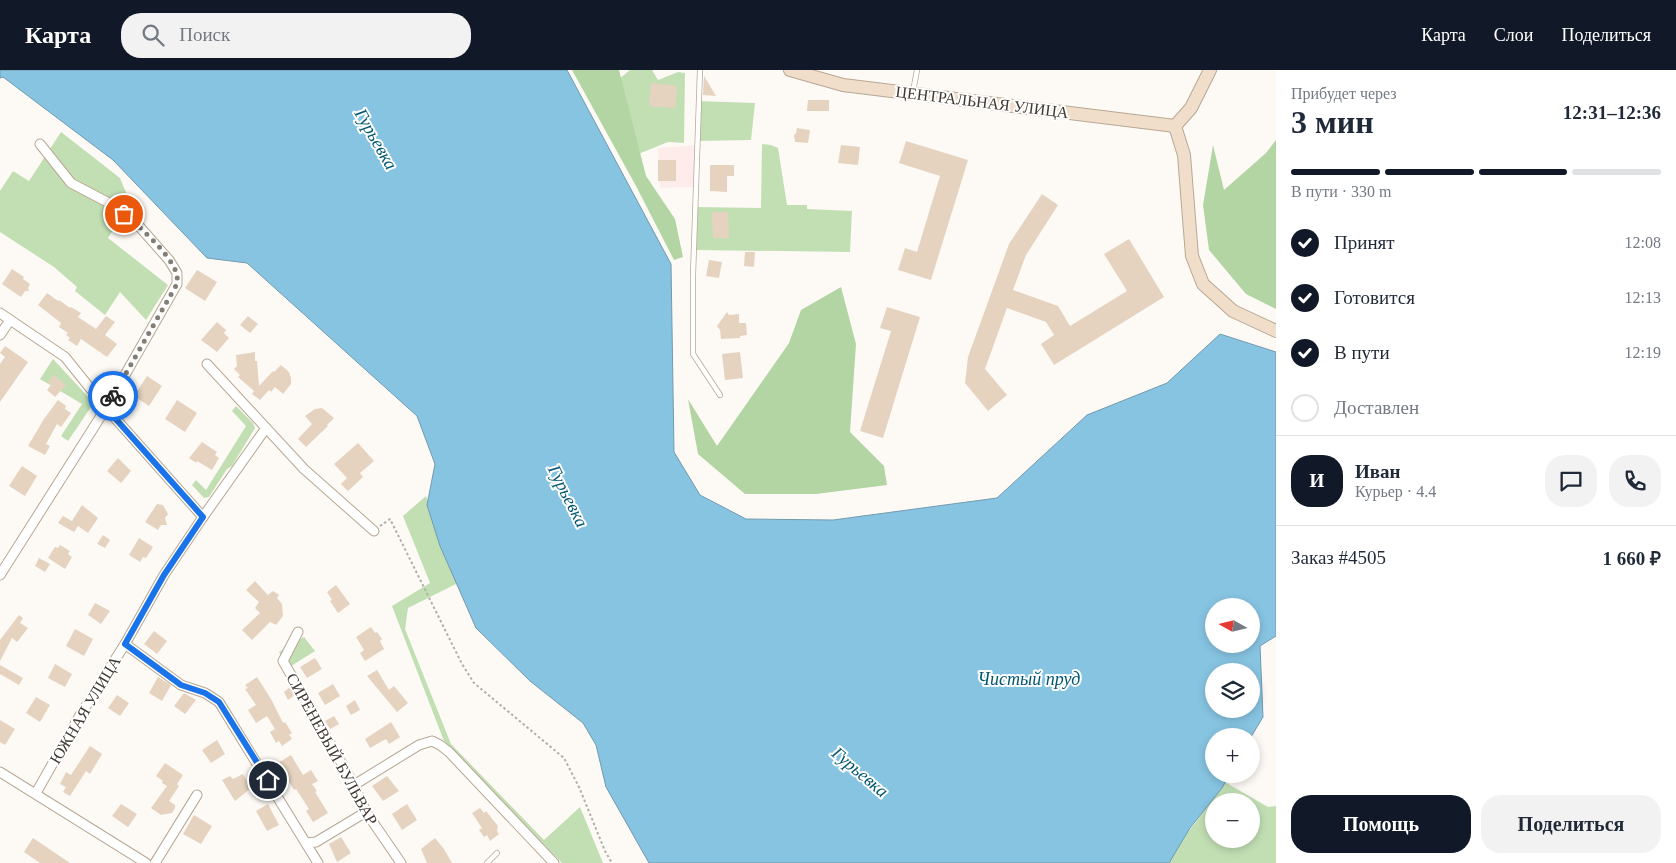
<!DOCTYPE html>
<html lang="ru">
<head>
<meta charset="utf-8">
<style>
  :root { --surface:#fff; --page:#f2f2f3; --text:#1f2937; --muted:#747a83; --line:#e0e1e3; --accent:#111827 }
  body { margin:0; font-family:Georgia,serif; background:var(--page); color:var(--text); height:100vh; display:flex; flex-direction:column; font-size:19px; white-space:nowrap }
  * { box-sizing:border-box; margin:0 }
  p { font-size:16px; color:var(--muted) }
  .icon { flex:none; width:28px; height:28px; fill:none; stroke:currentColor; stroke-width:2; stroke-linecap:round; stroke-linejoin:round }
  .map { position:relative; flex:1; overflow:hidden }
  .sheet { display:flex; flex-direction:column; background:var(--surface); width:400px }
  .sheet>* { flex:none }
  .needle { width:32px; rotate:278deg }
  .buttons { position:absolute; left:1205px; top:528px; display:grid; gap:10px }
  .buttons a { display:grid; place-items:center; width:55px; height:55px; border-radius:50%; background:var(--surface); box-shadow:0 2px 8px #0003; font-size:25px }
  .pin { position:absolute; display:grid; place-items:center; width:42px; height:42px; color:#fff; margin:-21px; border:2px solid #fff; border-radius:50%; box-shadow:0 1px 5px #0007 }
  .courier { position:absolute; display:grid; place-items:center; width:50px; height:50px; margin:-25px; border:4px solid #1a73e8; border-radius:50%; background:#fff; color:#222; box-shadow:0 1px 6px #0007 }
  .overview em { font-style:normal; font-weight:700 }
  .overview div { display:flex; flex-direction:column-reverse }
  .overview { display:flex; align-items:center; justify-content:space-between; height:85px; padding:0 15px }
  h1 { font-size:32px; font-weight:700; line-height:38px }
  .bar { display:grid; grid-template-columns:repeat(4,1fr); gap:8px 5px; align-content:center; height:60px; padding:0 15px }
  .bar i { height:6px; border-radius:4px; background:var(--line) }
  .bar .selected { background:var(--accent) }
  .bar p { grid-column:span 4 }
  .line { display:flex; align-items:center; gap:12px; padding:0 15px; border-top:1px solid var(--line) }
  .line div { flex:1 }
  .round { display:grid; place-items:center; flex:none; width:52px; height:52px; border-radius:20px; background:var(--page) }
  ol { padding:0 15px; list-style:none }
  li { display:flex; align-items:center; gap:15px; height:55px }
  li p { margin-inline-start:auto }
  li .icon { padding:5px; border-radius:50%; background:var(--accent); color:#fff; stroke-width:4 }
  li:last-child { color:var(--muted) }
  li i { width:28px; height:28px; border:2px solid var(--line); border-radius:50% }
  .primary-button { display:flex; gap:10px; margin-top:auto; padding:10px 15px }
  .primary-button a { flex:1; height:58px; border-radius:20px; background:var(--accent); color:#fff; font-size:20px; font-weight:700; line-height:58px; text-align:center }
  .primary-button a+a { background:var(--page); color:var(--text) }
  header { display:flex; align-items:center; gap:30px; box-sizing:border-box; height:70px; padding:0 25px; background:var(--accent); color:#fff }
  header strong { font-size:24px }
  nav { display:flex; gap:28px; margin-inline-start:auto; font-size:18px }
  .search { width:350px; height:45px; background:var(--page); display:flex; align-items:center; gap:12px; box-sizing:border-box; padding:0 18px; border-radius:20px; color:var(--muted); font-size:19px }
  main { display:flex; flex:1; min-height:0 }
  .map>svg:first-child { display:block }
  .industrial { fill:#fdecea }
  .green { fill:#c2dfb4; fill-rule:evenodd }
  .forest { fill:#b3d4a3 }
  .water { fill:#87c4e2; stroke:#729aad; fill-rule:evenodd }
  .building { fill:#e5d3bf }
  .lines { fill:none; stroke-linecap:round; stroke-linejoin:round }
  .service-casing { stroke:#b8a793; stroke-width:6 }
  .minor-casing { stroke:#b8a793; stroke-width:11 }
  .secondary-casing { stroke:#b8a793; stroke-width:14 }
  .path { stroke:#b2ada7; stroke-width:2; stroke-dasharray:2.5 2.5; stroke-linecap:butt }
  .service { stroke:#fff; stroke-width:4.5 }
  .minor { stroke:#fff; stroke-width:9 }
  .secondary { stroke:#f0decb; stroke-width:12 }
  .done { stroke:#827d76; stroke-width:5; stroke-dasharray:0 9 }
  .route { stroke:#1a73e8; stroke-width:6 }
  .labels { text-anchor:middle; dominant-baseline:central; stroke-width:4; stroke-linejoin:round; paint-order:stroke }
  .street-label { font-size:16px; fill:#403931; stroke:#fff }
  .water-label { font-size:18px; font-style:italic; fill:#015673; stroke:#fff }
</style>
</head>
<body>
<header>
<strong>Карта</strong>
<div class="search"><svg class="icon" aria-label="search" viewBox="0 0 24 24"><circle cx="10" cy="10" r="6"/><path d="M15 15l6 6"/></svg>Поиск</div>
<nav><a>Карта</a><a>Слои</a><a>Поделиться</a></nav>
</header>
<main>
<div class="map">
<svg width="1276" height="793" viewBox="0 0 1276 793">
  <rect width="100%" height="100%" fill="#fdfaf6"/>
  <path class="industrial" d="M695,75L696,117L660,118L658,78Z"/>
  <g class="green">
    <path d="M630,0H652L658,10L678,2L685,3L684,73L668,72L631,87L619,9Z"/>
    <path d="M698,31L755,33L751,70L698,71Z"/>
    <path d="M61,62L120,108L127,125L133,129L108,168L168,215L146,250L120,222L105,245L75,221L77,217L54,197L0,162V121L13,101L29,111Z"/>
    <path d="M762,74L771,75L778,78L787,135H807V139L852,141L850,182L695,180L697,137L761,138Z"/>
    <path d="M53,289L91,330V337L68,371L61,366L82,334L40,309Z"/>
    <path d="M236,336L253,353L255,358L232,396L227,399L209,427L204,428L192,415L196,410L206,420L246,356L232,341Z"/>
    <path d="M426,426L446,476L462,511L408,538L405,559L451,674L544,770L580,737L603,793H562L444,671L392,536L430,513L403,446Z"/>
    <path d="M304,567L315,581L288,598L279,582Z"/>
    <path d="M1223,711L1268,737L1276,736V793H1162C1184,767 1207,741 1223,711ZM1214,731H1251V769H1214Z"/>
  </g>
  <g class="forest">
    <path d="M572,0H619L646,106L675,149L683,187L674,190L636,116Z"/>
    <path d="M1276,70V239L1246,224L1209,180L1203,135L1213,75L1224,120L1266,83Z"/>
    <path d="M841,217L856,274L850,362L884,396L887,415L816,424H745L698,384L688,329L717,376L789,273L801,240Z"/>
  </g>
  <path class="water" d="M0,0H567L671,194L674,382L700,425L746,449L833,450L997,428L1087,345L1167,313L1220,264L1276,282V566L1260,576L1263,647L1251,667L1214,666V704H1230L1222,718L1190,758L1169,793H649L606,717L596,675L583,653L530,611L476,558L440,476L427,435L435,394L417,346L247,193L207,188L113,90L3,7L0,8ZM1214,536H1251V574H1214ZM1214,601H1251V639H1214Z"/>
  <g class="building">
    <path d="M704,6L716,26L703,25Z"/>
    <path d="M651,13L677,16L675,38L649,36Z"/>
    <path d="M808,30H829V41H807Z"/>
    <path d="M797,58L810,60L808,73L795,72L794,65L796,63Z"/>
    <path d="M906,71L968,90L931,210L898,200L905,178L917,182L940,106L899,93Z"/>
    <path d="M841,75L860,77L858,95L838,93Z"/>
    <rect x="658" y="90" width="18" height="21"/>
    <path d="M710,95H734V106H727V122L710,121Z"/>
    <path d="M1042,124L1058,135L1026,185L1013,220L1058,236L1070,256L1127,221L1104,184L1129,169L1164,227L1054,295L1041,274L1054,265L1046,252L1007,238L985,299L1007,325L988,341L965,313L968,287L1009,174Z"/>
    <path d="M712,142H728L729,168H713Z"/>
    <path d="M745,182H755L754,197L744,196Z"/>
    <path d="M709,190L722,192L719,208L706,206Z"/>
    <path d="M12,199L24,207L23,209L30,214L28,218L29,221H25L21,227L2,214Z"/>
    <path d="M197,200L217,212L205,231L185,218Z"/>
    <path d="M47,223L58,231L59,230L70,238L71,237L81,243L78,247L96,259L106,246L115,252L105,265L117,274L107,287L81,269L77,276L68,270L70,268L66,265L68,263L59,257L61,253L38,235Z"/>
    <path d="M887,237L920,247L883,368L860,361L891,261L880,258Z"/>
    <path d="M727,242L729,245L739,244V253H746L747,265L740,266V268L721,269L720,260L717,256Z"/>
    <path d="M248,246L258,254L250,263L240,255Z"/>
    <path d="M217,252L226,260L224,263L229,268L217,282L201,270Z"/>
    <path d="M5,276L28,292L0,332V294L5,287L0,283Z"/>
    <path d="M255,282V291H257L259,316L273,301L274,302L281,295L289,302L291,308V314L283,324L275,317L271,322L269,320L260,330L252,324L254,321L238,307L240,305L234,299L237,296L236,285Z"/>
    <path d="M740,282L743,308L725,310L722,284Z"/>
    <path d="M54,305L66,315L55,327L47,320L51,315L48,312Z"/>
    <path d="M147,306L162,316L149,336L134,326Z"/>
    <path d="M58,330L66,336L65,339L71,343L61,357L57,354L46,374L50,376L45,385L28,376L44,349Z"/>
    <path d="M177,330L197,343L185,362L165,349Z"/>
    <path d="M322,338L334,348L327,355L328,356L306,377L298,369L312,354L305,346L315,339Z"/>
    <path d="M202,372L217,382L215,385L219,388L212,400L197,391L196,393L189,388Z"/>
    <path d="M358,373L374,391L360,403L363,407L348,421L341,414L347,408L334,394Z"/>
    <path d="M118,388L131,401L121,413L107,401Z"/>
    <path d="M22,396L37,406L25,426L9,416Z"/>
    <path d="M157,434L163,435L168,444L165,448L167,455H161L158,460L145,452Z"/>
    <path d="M82,435L98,448L88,463L78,456L74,462L58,453L63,446L72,451Z"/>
    <path d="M103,465L110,470L105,478L97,474Z"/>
    <path d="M139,468L153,477L146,488L143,487L140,492L129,485Z"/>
    <path d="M60,475L70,481L68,484L72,487L65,499L48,488L55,477L58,478Z"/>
    <path d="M39,488L50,494L45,502L35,496Z"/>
    <path d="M255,511L268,525L273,521L279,525L277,528L282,534L283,546L276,555L270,552L252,570L242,560L260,543L255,538L259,532L246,520Z"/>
    <path d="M336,515L350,534L338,543L330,531L332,530L327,522Z"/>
    <path d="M95,533L110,541L101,554L88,545Z"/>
    <path d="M19,545L23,548L20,553L28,558L17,572L12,568L0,591V570Z"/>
    <path d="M371,557L375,563L377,562L382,569L380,571L384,579L365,591L360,583L364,580L356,567Z"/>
    <path d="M75,559L93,569L84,586L66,576Z"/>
    <path d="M154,561L167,571L157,584L144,574Z"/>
    <path d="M315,588L322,599L307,608L300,597Z"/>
    <path d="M55,594L72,604L65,617L48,608Z"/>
    <path d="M0,595L23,608L19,615L0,604Z"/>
    <path d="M377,600L389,620L394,616L408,633L397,642L367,606Z"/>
    <path d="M158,607L171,615L162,631L149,623Z"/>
    <path d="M257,607L271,629L283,653L285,652L292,663L289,665L292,669L282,676L279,671L276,673L270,662L275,659L267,646L256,653L248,640L256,635L245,619L248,618L245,615Z"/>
    <path d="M333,614L340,626L325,635L318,623Z"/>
    <path d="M290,617L295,625L288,630L284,622Z"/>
    <path d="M184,623L196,630L185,644L174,636Z"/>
    <path d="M117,625L129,633L120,646L108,638Z"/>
    <path d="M36,627L50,635L40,652L26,643Z"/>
    <path d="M355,630L360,640L351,645L346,636Z"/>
    <path d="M334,646L339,654L330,659L325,651Z"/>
    <path d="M0,650L15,659L5,675L0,672Z"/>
    <path d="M391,652L400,667L389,674L386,669L370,678L365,669Z"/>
    <path d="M217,670L225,684L211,693L202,680Z"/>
    <path d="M90,676L102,684L90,704L86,701L70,726L63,722L66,717L60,714L66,702L71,705Z"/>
    <path d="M291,685L303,705L311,700L318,711L312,714L317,721L315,722L328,743L313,752L306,741L309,739L296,719L294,720L278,693Z"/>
    <path d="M165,693L183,705L177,714L179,716L169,731L175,735V738L172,743L161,745L151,738L167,716L162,713L163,711L156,706Z"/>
    <path d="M243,704L251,718L235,731L222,710L230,706L233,709Z"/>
    <path d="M387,706L399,721L383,731L372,716Z"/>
    <path d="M121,734L137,744L128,757L112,746Z"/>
    <path d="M268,734L279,755L267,761L256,741Z"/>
    <path d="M407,734L417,750L402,760L392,744Z"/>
    <path d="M480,738L484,743L486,741L498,756L497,761L499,764L490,771L487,765L484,767L479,760L482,758L472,743Z"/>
    <path d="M194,745L212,756L201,774L183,764Z"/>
    <path d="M341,767L351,783L337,792L329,774Z"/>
    <path d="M33,768L70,793H40L24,782Z"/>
    <path d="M435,768L444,779L452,793H427L421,779Z"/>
  </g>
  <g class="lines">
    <defs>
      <g id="service">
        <path d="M700,0L693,205V284L720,325"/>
        <path d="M913,22L917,0"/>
        <path d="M487,793L497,783"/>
      </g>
      <g id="minor">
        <path d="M0,243L65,287L106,338L203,447L164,505L125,574L79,647L36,723"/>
        <path d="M0,265L10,250"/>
        <path d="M207,294L304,399L374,461"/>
        <path d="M203,447L266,358"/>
        <path d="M0,505L106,338L177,214V203L169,190L138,155L109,133L71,113L40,74"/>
        <path d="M298,562L283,591L354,715L366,742L401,793"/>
        <path d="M125,574L181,615L205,623L219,632L318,793"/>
        <path d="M0,702L146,793"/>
        <path d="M354,715L419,675L432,671L440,675L449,682L554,793"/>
        <path d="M306,773L316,772L366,742"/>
        <path d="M155,793L197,725"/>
      </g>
      <g id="secondary">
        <path d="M790,0L843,15L1175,56"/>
        <path d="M1175,56L1184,85L1192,186L1203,214L1233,241L1276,261"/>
        <path d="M1175,56L1191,38L1210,0"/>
      </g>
    </defs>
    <use href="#service" class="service-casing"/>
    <use href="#minor" class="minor-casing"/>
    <use href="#secondary" class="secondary-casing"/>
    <path class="path" d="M380,456L390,449L462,594L474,613L564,688L579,717L605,781L612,793"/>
    <use href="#service" class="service"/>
    <use href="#minor" class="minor"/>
    <use href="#secondary" class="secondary"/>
  </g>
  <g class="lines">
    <path class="done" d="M113,326L177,214C177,210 178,206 176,202C170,184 139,156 124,144"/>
    <path class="route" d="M113,326L106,338L203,447L164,505L125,574L181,615L205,623L219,632L268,710"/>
  </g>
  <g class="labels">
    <g class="street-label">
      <text transform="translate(982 32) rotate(7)">ЦЕНТРАЛЬНАЯ УЛИЦА</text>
      <text transform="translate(85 640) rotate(-59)">ЮЖНАЯ УЛИЦА</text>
      <text transform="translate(332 679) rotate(61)">СИРЕНЕВЫЙ БУЛЬВАР</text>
    </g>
    <g class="water-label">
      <text transform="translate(376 69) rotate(60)">Гурьевка</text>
      <text transform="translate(568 426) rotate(63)">Гурьевка</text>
      <text x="1029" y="609">Чистый пруд</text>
      <text transform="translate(860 702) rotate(40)">Гурьевка</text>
    </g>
  </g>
</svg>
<div class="buttons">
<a><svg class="needle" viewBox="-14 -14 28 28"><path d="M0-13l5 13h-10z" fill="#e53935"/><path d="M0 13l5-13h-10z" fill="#747a83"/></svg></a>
<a><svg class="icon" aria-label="layers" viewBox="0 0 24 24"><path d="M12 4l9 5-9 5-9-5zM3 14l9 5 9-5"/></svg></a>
<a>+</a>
<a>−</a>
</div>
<div class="pin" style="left:124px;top:144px;background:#ea580c"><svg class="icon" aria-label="bag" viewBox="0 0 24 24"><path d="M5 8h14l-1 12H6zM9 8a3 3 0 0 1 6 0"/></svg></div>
<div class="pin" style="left:268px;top:710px;background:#1f2937"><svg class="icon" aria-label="home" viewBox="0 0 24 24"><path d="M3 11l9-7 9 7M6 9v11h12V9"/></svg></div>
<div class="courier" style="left:113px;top:326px"><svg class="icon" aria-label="bike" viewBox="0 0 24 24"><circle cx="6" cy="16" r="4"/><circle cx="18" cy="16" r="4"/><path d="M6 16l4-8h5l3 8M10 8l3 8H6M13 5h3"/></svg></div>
</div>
<section class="sheet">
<div class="overview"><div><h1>3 мин</h1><p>Прибудет через</p></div><em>12:31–12:36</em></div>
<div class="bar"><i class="selected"></i><i class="selected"></i><i class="selected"></i><i></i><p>В пути · 330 m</p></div>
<ol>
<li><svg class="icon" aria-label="check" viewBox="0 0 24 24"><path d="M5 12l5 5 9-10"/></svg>Принят<p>12:08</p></li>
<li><svg class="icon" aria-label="check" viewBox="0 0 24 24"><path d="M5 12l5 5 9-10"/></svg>Готовится<p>12:13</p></li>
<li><svg class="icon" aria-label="check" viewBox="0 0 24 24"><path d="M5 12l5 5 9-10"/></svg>В пути<p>12:19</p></li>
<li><i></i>Доставлен</li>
</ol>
<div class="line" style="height:90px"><b class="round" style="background:var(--accent);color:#fff">И</b><div><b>Иван</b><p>Курьер · 4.4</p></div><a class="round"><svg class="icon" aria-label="chat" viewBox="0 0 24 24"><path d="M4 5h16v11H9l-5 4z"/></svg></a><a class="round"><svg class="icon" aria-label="phone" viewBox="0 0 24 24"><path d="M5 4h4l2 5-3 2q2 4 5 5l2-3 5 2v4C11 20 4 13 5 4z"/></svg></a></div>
<div class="line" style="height:65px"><div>Заказ #4505</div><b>1 660 ₽</b></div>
<div class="primary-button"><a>Помощь</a><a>Поделиться</a></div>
</section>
</main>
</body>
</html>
